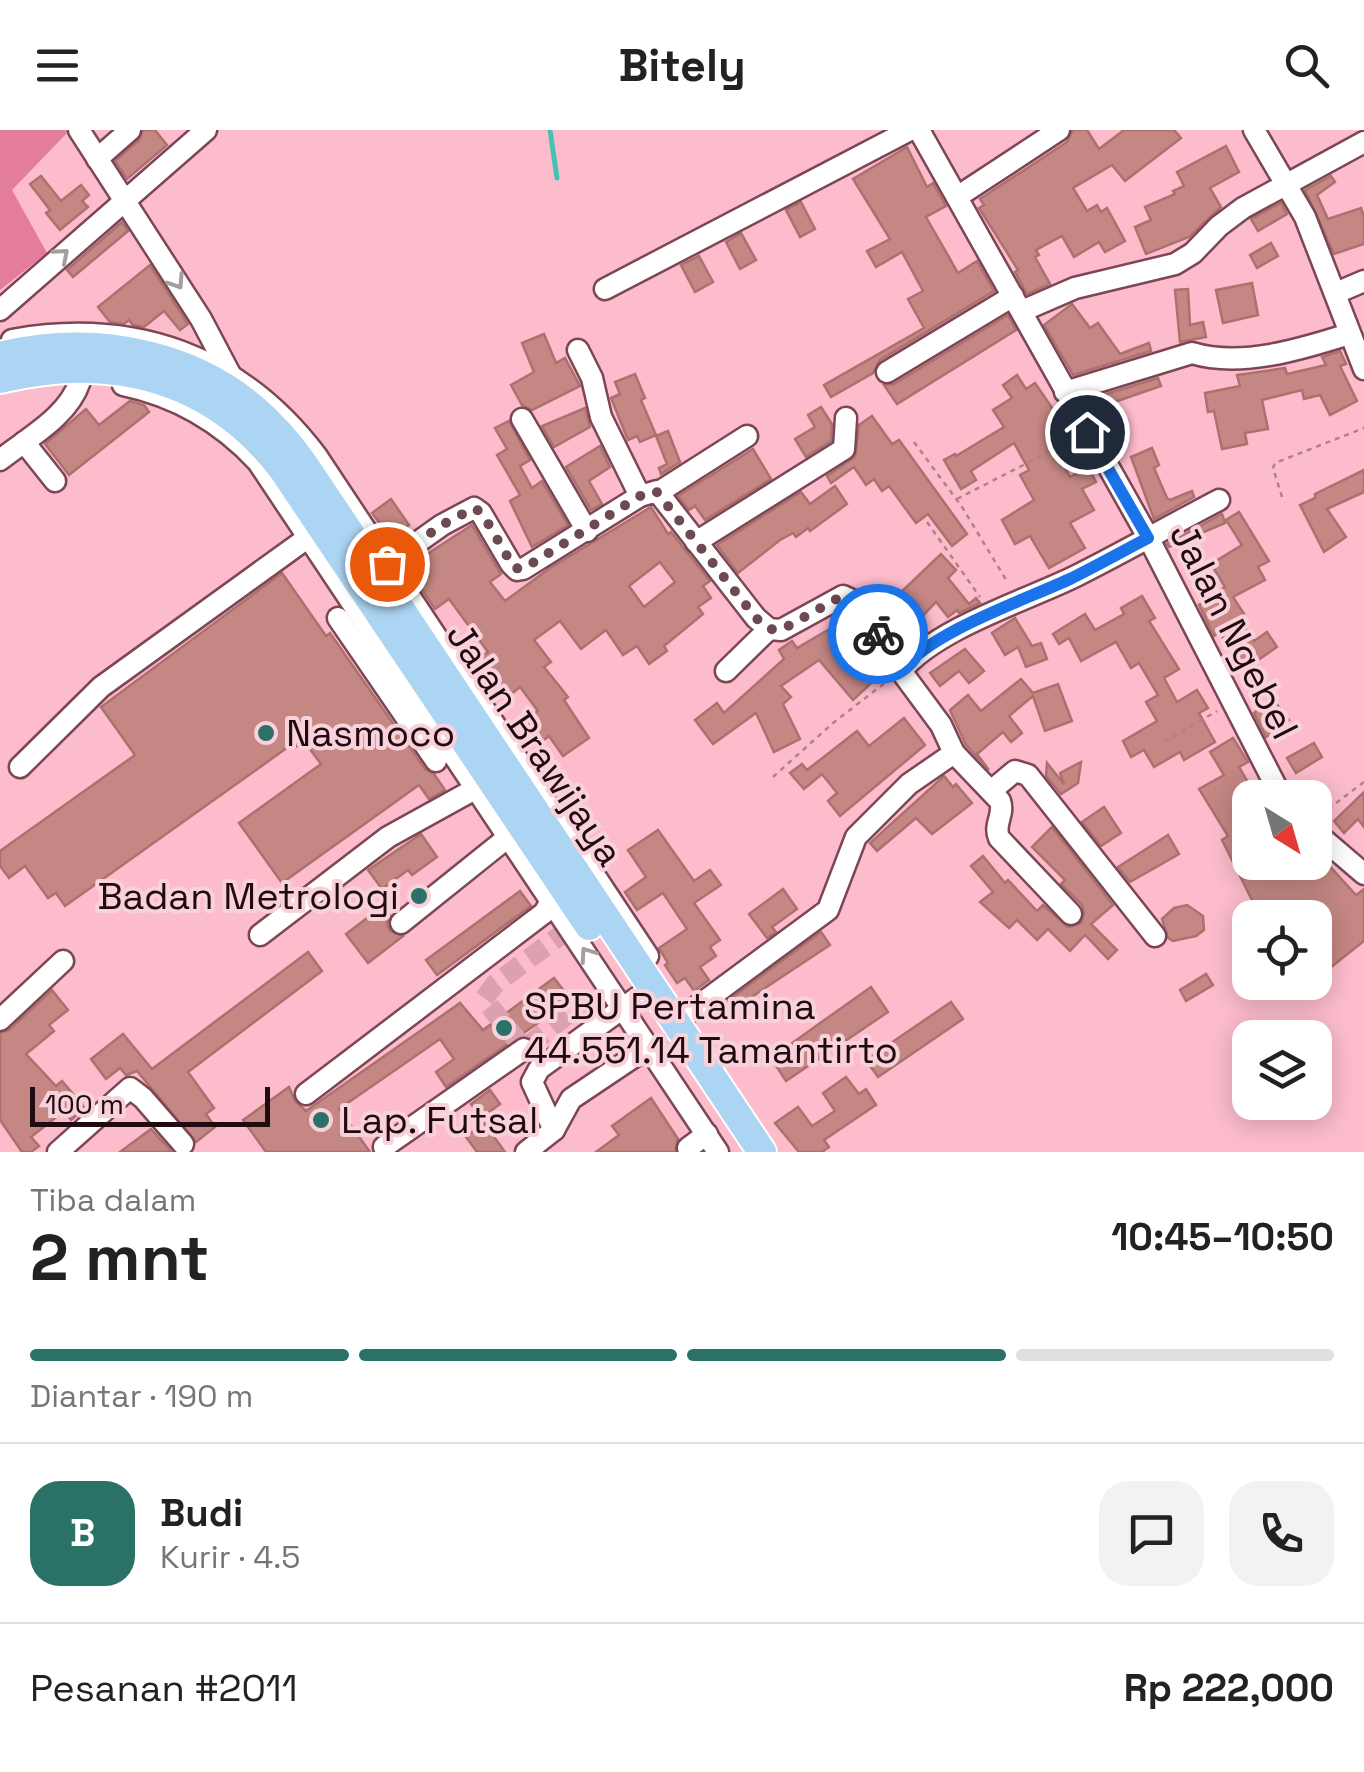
<!DOCTYPE html>
<html lang="id">
<head>
<meta charset="utf-8">
<style>
  :root { --surface:#fff; --page:#f2f2f2; --text:#222; --muted:#767676; --line:#e0e0e0; --accent:#2a7167 }
  body { margin:0; font-family:"Space Grotesk",sans-serif; background:var(--page); color:var(--text); height:100vh; display:flex; flex-direction:column; font-size:38px; white-space:nowrap }
  * { box-sizing:border-box; margin:0 }
  p { font-size:32px; color:var(--muted) }
  .icon { flex:none; width:55px; height:55px; fill:none; stroke:currentColor; stroke-width:2; stroke-linecap:round; stroke-linejoin:round }
  .map { position:relative; height:1022px; overflow:hidden }
  .sheet { display:flex; flex-direction:column; background:var(--surface); flex:1 }
  .sheet>* { flex:none }
  .needle { width:65px; rotate:143deg }
  .fabs { position:absolute; left:1232px; top:650px; display:grid; gap:20px }
  .fabs a { display:grid; place-items:center; width:100px; height:100px; border-radius:20px; background:var(--surface); box-shadow:0 5px 25px #0003; font-size:50px }
  .scale { position:absolute; left:30px; bottom:25px; width:240px; box-sizing:border-box; padding-left:10px; border:5px solid #200b11; border-top:0; font-size:28px; line-height:35px; white-space:nowrap; color:#200b11; -webkit-text-stroke:8px #f9d1da; paint-order:stroke }
  .pin { position:absolute; display:grid; place-items:center; width:85px; height:85px; color:#fff; margin:-42px; border:5px solid #fff; border-radius:50%; box-shadow:0 2px 10px #0007 }
  .courier { position:absolute; display:grid; place-items:center; width:100px; height:100px; margin:-50px; border:8px solid #1a73e8; border-radius:50%; background:#fff; color:#222; box-shadow:0 2px 12px #0007 }
  .overview em { font-style:normal; font-weight:700 }
  .overview div { display:flex; flex-direction:column-reverse }
  .overview { display:flex; align-items:center; justify-content:space-between; height:170px; padding:0 30px }
  h1 { font-size:65px; font-weight:700; line-height:75px }
  .bar { display:grid; grid-template-columns:repeat(4,1fr); gap:15px 10px; align-content:center; height:120px; padding:0 30px }
  .bar i { height:12px; border-radius:8px; background:var(--line) }
  .bar .current { background:var(--accent) }
  .bar p { grid-column:span 4 }
  .line { display:flex; align-items:center; gap:25px; padding:0 30px; border-top:2px solid var(--line) }
  .line div { flex:1 }
  .round { display:grid; place-items:center; flex:none; width:105px; height:105px; border-radius:30px; background:var(--page) }
  header { display:flex; justify-content:space-between; align-items:center; height:130px; padding:0 30px; background:var(--surface); font-size:45px; font-weight:700 }
  .map>svg:first-child { display:block }
  .green { fill:#e37d9a }
  .lines { fill:none; stroke-linecap:round; stroke-linejoin:round }
  .stream { stroke:#43c3b2; stroke-width:5 }
  .building { fill:#c48783; stroke:#ac716e; stroke-width:2.5; fill-rule:evenodd }
  .minor-tunnel { stroke:#dba1b0; stroke-width:20; stroke-dasharray:20 10; stroke-linecap:butt }
  .minor-casing { stroke:#7c4655; stroke-width:25 }
  .highway-casing { stroke:#fff; stroke-width:32 }
  .path { stroke:#b1808c; stroke-width:2.5; stroke-dasharray:5 5; stroke-linecap:butt }
  .minor { stroke:#fff; stroke-width:20 }
  .highway { stroke:#acd4f3; stroke-width:28 }
  .oneway { stroke:#a69da0 }
  .done { stroke:#6d4952; stroke-width:10; stroke-dasharray:0 18 }
  .route { stroke:#1a73e8; stroke-width:12 }
  .poi-dot { fill:#2a7167; stroke:#f9d1da; stroke-width:4 }
  .labels { text-anchor:middle; dominant-baseline:central; stroke-width:8; stroke-linejoin:round; paint-order:stroke }
  .street-label { font-size:38px; fill:#200b11; stroke:#f9d1da }
  .poi-label { font-size:38px; fill:#200b11; stroke:#f9d1da; text-anchor:start }
</style>
</head>
<body>
<header><svg class="icon" aria-label="menu" viewBox="0 0 24 24"><path d="M4 6h16M4 12h16M4 18h16"/></svg>Bitely<svg class="icon" aria-label="search" viewBox="0 0 24 24"><circle cx="10" cy="10" r="6"/><path d="M15 15l6 6"/></svg></header>
<div class="map">
<svg width="1364" height="1022" viewBox="0 0 1364 1022">
  <rect width="100%" height="100%" fill="#fcbccc"/>
  <path class="green" d="M0,0H65L67,3L12,60L47,123L0,160Z"/>
  <g class="lines">
    <path class="stream" d="M550,0L557,48"/>
  </g>
  <g class="building">
    <path d="M143,0H155L167,15L127,49L115,31L139,10Z"/>
    <path d="M1073,0H1087L1099,19L1124,0H1174L1181,8L1125,51L1112,35L1073,58L1087,81L1097,75L1101,82L1107,78L1125,111L1105,122L1099,112L1074,127L1062,106L1036,120L1039,125L1035,127L1050,154L1027,164L1015,142L1018,140L979,78L984,75L980,69L1067,12Z"/>
    <path d="M1226,16L1239,42L1210,58L1221,77L1189,107L1146,124L1135,97L1151,90L1145,77L1175,64L1173,61L1184,56L1177,42Z"/>
    <path d="M907,17L927,57L933,53L946,76L926,87L958,143L977,131L994,161L880,230L873,243L831,267L824,255L924,198L908,169L923,161L902,122L876,137L867,121L890,109L853,49Z"/>
    <path d="M41,46L61,71L81,55L89,65L82,71L88,77L60,100L46,83L50,80L30,54Z"/>
    <path d="M1331,46L1335,52L1317,65L1328,89L1361,78L1364,87V114L1334,124L1305,60Z"/>
    <path d="M801,72L815,99L800,107L786,80Z"/>
    <path d="M1281,73L1287,84L1258,101L1251,89Z"/>
    <path d="M122,92L128,101L73,147L67,140Z"/>
    <path d="M741,103L756,130L740,139L726,112Z"/>
    <path d="M1271,113L1278,126L1257,138L1250,125Z"/>
    <path d="M699,126L713,152L695,162L681,135Z"/>
    <path d="M150,135L188,194L180,200L164,181L144,197L133,195L129,190L124,194L110,192L98,177Z"/>
    <path d="M1252,153L1258,185L1223,193L1216,160Z"/>
    <path d="M1188,159L1190,195L1203,192L1206,207L1180,212L1175,160Z"/>
    <path d="M1072,174L1090,198L1098,193L1120,224L1149,213L1151,221L1073,245L1044,195Z"/>
    <path d="M1008,185L1016,200L897,274L884,255L894,254Z"/>
    <path d="M544,204L556,233L565,228L580,256L532,280L522,275L511,255L534,242L522,213Z"/>
    <path d="M1340,221L1346,234L1340,236L1357,271L1330,285L1320,265L1304,269L1302,260L1262,270L1268,299L1245,303L1247,314L1222,319L1214,281L1208,282L1205,263L1240,256L1237,245L1285,238L1287,244L1326,235L1322,227Z"/>
    <path d="M635,244L645,268L641,270L656,305L640,312L637,306L628,310L611,268L620,264L615,252Z"/>
    <path d="M1017,245L1026,259L1035,253L1068,301L1051,311L1070,347L1088,337L1096,352L1082,359L1094,380L1070,393L1085,418L1049,438L1030,406L1015,414L1002,390L1034,370L1020,345L1029,340L1014,313L971,341L976,350L961,359L944,330L955,324L956,326L1004,297L993,280L1012,268L1003,255Z"/>
    <path d="M1158,248L1161,256L1106,275L1118,302L1108,307L1087,270Z"/>
    <path d="M130,271L144,275L149,282L69,345L45,314L86,279L99,295Z"/>
    <path d="M821,277L832,294L831,311L806,327L795,309L815,297L808,285Z"/>
    <path d="M585,278L590,297L554,317L542,296Z"/>
    <path d="M872,286L892,314L899,310L967,404L952,416L928,384L916,393L889,356L882,361L874,349L866,355L854,337L831,353L827,346L855,327L859,295Z"/>
    <path d="M509,291L530,330L520,336L532,358L542,351L568,395L532,417L510,371L520,365L497,325L507,319L495,298Z"/>
    <path d="M668,301L680,332L661,344L659,338L667,334L656,306Z"/>
    <path d="M600,316L610,337L589,351L602,374L591,380L566,337Z"/>
    <path d="M1152,318L1159,335L1154,338L1167,368L1170,370L1192,361L1194,367L1154,389L1131,327Z"/>
    <path d="M753,319L771,349L705,390L695,376L689,380L678,366Z"/>
    <path d="M1364,340V362L1327,379L1346,407L1324,422L1300,375L1315,368V364Z"/>
    <path d="M835,356L847,374L810,401L808,398L796,407L793,403L780,410L738,443L717,415L801,362L810,374Z"/>
    <path d="M391,369L409,395L391,408L372,383Z"/>
    <path d="M651,377L668,404L671,402L710,451L703,456L711,468L698,477L703,484L664,516L667,521L649,534L637,516L623,525L606,500L581,519L560,491L534,510L551,532L544,537L568,567L564,570L589,608L563,626L549,606L541,612L525,589L538,581L520,557L510,565L499,552L482,526L488,522L449,469L435,479L407,437L472,395L501,444L490,452L505,471L550,438ZM660,432L675,452L644,477L629,456Z"/>
    <path d="M1239,382L1269,431L1258,437L1265,450L1233,467L1244,484L1238,488L1254,511L1267,502L1277,517L1245,539L1219,502L1214,506L1199,475L1225,457L1211,434L1242,415L1226,390Z"/>
    <path d="M1222,384L1225,393L1169,417L1167,414Z"/>
    <path d="M941,424L956,440L948,448L969,474L976,468L980,473L959,483L957,480L948,487L936,472L919,490L915,487L900,504L880,482Z"/>
    <path d="M282,443L326,506L330,503L425,639L434,644L445,660L429,669L419,655L282,753L239,693L321,634L304,611L294,618L291,615L65,776L56,763L48,768L25,736L9,748L0,736V721L135,625L101,577Z"/>
    <path d="M1142,466L1155,488L1149,491L1179,539L1164,548L1177,572L1197,560L1208,578L1199,583L1215,612L1184,630L1180,622L1154,637L1144,620L1131,627L1123,611L1157,591L1146,572L1158,565L1139,533L1131,538L1116,512L1081,531L1069,508L1059,514L1053,504L1085,484L1095,500L1124,484L1121,478Z"/>
    <path d="M1015,488L1032,516L1041,513L1047,529L1026,537L1018,517L1005,525L992,503Z"/>
    <path d="M828,500L845,528L866,512L877,529L870,534L879,545L865,559L853,570L819,530L781,556L791,567L783,574L800,609L774,622L756,583L713,614L695,590L717,573L724,583L784,529L779,520L792,511L797,518Z"/>
    <path d="M965,519L984,541L969,553L959,541L940,556L930,543Z"/>
    <path d="M1021,549L1033,563L1058,554L1072,591L1045,601L1033,566L1009,586L1022,603L1011,612L1003,602L977,624L989,640L966,615L950,580L968,565L981,581Z"/>
    <path d="M1272,568L1289,590L1266,607L1254,583Z"/>
    <path d="M904,588L925,615L840,686L828,671L837,663L822,644L804,659L790,643L802,634L807,640L857,601L869,616Z"/>
    <path d="M1233,608L1248,632L1239,637L1257,668H1250V732H1315V720L1356,765L1364,759V811L1315,850V788H1299L1288,774L1268,788H1261L1222,710L1228,706L1199,659L1224,645L1210,622Z"/>
    <path d="M1314,613L1322,627L1296,643L1287,628Z"/>
    <path d="M1081,632L1078,653L1061,664L1046,646L1047,633L1064,654L1060,643Z"/>
    <path d="M944,646L953,657L956,654L972,673L932,704L916,688L877,721L870,713Z"/>
    <path d="M1364,662V697L1358,689L1344,703L1334,691Z"/>
    <path d="M1104,677L1121,703L1101,716L1082,692Z"/>
    <path d="M1052,697L1113,775L1091,794L1117,820L1108,829L1085,805L1070,821L1048,799L1037,810L1017,790L1009,798L980,772L993,762L971,736L983,726L1005,753L1008,750L1037,781L1043,775L1068,797L1081,793L1084,782L1082,775L1061,754L1065,750L1032,717Z"/>
    <path d="M658,700L694,751L710,740L721,755L694,773L720,810L710,817L716,826L700,837L709,850L694,861L685,848L677,853L665,835L668,833L659,818L687,799L663,763L637,780L625,762L646,747L628,720Z"/>
    <path d="M421,704L437,727L412,745L408,740L382,759L368,740Z"/>
    <path d="M1168,705L1179,724L1130,752L1118,737Z"/>
    <path d="M783,759L797,779L772,797L776,802L767,808L749,784Z"/>
    <path d="M520,761L531,776L437,845L426,830Z"/>
    <path d="M1187,775L1203,786L1204,800L1196,806L1173,811L1168,808L1162,789L1174,778Z"/>
    <path d="M383,776L390,785L387,794L390,801L403,806L368,833L346,804Z"/>
    <path d="M821,802L830,815L732,880L726,872Z"/>
    <path d="M308,822L322,841L188,942L214,978L206,984L215,997L196,1012L137,941L126,945L120,938L106,949L91,929L123,904L152,939Z"/>
    <path d="M1206,844L1213,855L1186,871L1180,860Z"/>
    <path d="M554,848L571,870L446,957L436,942L454,929L440,909L339,979L370,1022H266L243,990L289,957L295,971L306,981L460,873L483,900Z"/>
    <path d="M871,857L888,882L786,951L771,928Z"/>
    <path d="M52,860L68,880L49,895L54,901L26,924L56,956L62,951L85,978L71,990L64,981L31,1007L39,1016L31,1022H22L0,990V903L9,900Z"/>
    <path d="M951,872L963,889L878,947L866,930Z"/>
    <path d="M846,947L859,964L866,959L876,975L824,1010L829,1017L822,1022H799L775,993L798,977L812,996L835,981L823,963Z"/>
    <path d="M490,960L500,974L481,988L471,974Z"/>
    <path d="M651,968L678,1009L675,1022H596L619,1005L612,996Z"/>
    <path d="M484,993L505,1022H477L466,1007Z"/>
    <path d="M151,999L172,1022H120Z"/>
  </g>
  <g class="lines">
    <path class="minor-tunnel" d="M569,799L495,854L484,869L524,919L607,853"/>
    <defs>
      <g id="minor">
        <path d="M79,0L201,189L230,244"/>
        <path d="M919,0L1148,407L1282,668"/>
        <path d="M1254,0L1305,87L1364,239"/>
        <path d="M97,29L130,0"/>
        <path d="M957,67L1059,0"/>
        <path d="M605,159L910,0"/>
        <path d="M1336,163L1364,151"/>
        <path d="M0,180L206,0"/>
        <path d="M1022,181L1075,158L1175,134L1193,123L1219,96L1243,78L1364,12"/>
        <path d="M12,210C134,188 240,225 316,325L648,826"/>
        <path d="M578,220L592,248L601,287L640,366"/>
        <path d="M887,242L1013,166"/>
        <path d="M123,255C176,266 221,292 258,332L718,1022"/>
        <path d="M1065,262L1192,223C1241,238 1302,219 1349,204"/>
        <path d="M522,289L587,401"/>
        <path d="M24,312L55,351"/>
        <path d="M0,330C29,307 68,287 80,251"/>
        <path d="M659,362L747,306"/>
        <path d="M696,412L844,319L846,288"/>
        <path d="M387,434L442,395L474,378L481,383L511,434L517,440L523,439L640,366L657,361L756,488L769,499L781,500L843,466L854,471L861,479L901,541C937,498 1025,471 1076,446C1124,422 1171,395 1219,370"/>
        <path d="M338,488L436,631"/>
        <path d="M726,541L769,499"/>
        <path d="M954,623L1000,671C1005,685 993,694 999,708L1071,784"/>
        <path d="M20,637L101,557L310,406"/>
        <path d="M991,661L1015,641L1028,645L1155,806"/>
        <path d="M1315,702L1364,744"/>
        <path d="M401,793L507,708"/>
        <path d="M260,805L388,707L475,659"/>
        <path d="M687,884L828,780L856,707L909,654L954,623L941,595L901,541"/>
        <path d="M0,890L63,831"/>
        <path d="M306,964L544,783L550,773"/>
        <path d="M554,1000L532,952L539,939L638,867"/>
        <path d="M384,1017L524,919"/>
        <path d="M688,1018L707,1004"/>
        <path d="M58,1022L130,958L143,968L183,1014"/>
        <path d="M526,1022L554,1000L571,969L647,918"/>
      </g>
      <g id="highway">
        <path d="M0,226C98,202 208,224 277,301C300,325 317,355 336,382L762,1022"/>
        <path d="M0,249C111,222 213,247 283,340L589,796"/>
      </g>
    </defs>
    <use href="#minor" class="minor-casing"/>
    <use href="#highway" class="highway-casing"/>
    <g class="path">
      <path d="M914,312L962,377L1008,453"/>
      <path d="M1282,367L1273,338L1275,333L1364,298"/>
      <path d="M957,369L1070,311"/>
      <path d="M927,392L980,467"/>
      <path d="M1164,612L1217,581"/>
      <path d="M773,647L833,593L886,552"/>
      <path d="M1320,685L1364,652"/>
    </g>
    <use href="#minor" class="minor"/>
    <use href="#highway" class="highway"/>
  </g>
  <defs><path id="oneway-chevron" d="M-2-3.5L2.5 0L-2 3.5" fill="none" stroke-width="1.6" stroke-linecap="round" stroke-linejoin="round" transform="scale(2.5)"/></defs>
  <g class="oneway">
    <use href="#oneway-chevron" transform="translate(62 125) rotate(-41)"/>
    <use href="#oneway-chevron" transform="translate(177 152) rotate(57)"/>
    <use href="#oneway-chevron" transform="translate(587 824) rotate(-125)"/>
  </g>
  <g class="lines">
    <path class="done" d="M387,434L442,395L474,378L482,383L514,438L523,439L640,366L656,361L756,488L769,499L781,500L842,466L854,471L878,504"/>
    <path class="route" d="M878,504L901,540C935,500 1023,471 1072,448C1098,435 1123,421 1148,408L1087,302"/>
  </g>
  <g class="poi-dot">
    <circle cx="266" cy="603" r="10"/>
    <circle cx="419" cy="766" r="10"/>
    <circle cx="504" cy="898" r="10"/>
    <circle cx="321" cy="990" r="10"/>
  </g>
  <g class="labels">
    <g class="street-label">
      <text transform="translate(1234 501) rotate(63)">Jalan Ngebel</text>
      <text transform="translate(535 614) rotate(56)">Jalan Brawijaya</text>
    </g>
    <g class="poi-label">
      <text x="286" y="603">Nasmoco</text>
      <text x="399" y="766" text-anchor="end">Badan Metrologi</text>
      <text x="524" y="876">SPBU Pertamina<tspan x="524" dy="44">44.551.14 Tamantirto</tspan></text>
      <text x="341" y="990">Lap. Futsal</text>
    </g>
  </g>
</svg>
<div class="fabs">
<a><svg class="needle" viewBox="-14 -14 28 28"><path d="M0-13l5 13h-10z" fill="#e53935"/><path d="M0 13l5-13h-10z" fill="#767676"/></svg></a>
<a><svg class="icon" aria-label="locate" viewBox="0 0 24 24"><circle cx="12" cy="12" r="6"/><path d="M12 2v4M12 18v4M2 12h4M18 12h4"/></svg></a>
<a><svg class="icon" aria-label="layers" viewBox="0 0 24 24"><path d="M12 4l9 5-9 5-9-5zM3 14l9 5 9-5"/></svg></a>
</div>
<div class="scale">100 m</div>
<div class="pin" style="left:387px;top:434px;background:#ea580c"><svg class="icon" aria-label="bag" viewBox="0 0 24 24"><path d="M5 8h14l-1 12H6zM9 8a3 3 0 0 1 6 0"/></svg></div>
<div class="pin" style="left:1087px;top:302px;background:#1f2937"><svg class="icon" aria-label="home" viewBox="0 0 24 24"><path d="M3 11l9-7 9 7M6 9v11h12V9"/></svg></div>
<div class="courier" style="left:878px;top:504px"><svg class="icon" aria-label="bike" viewBox="0 0 24 24"><circle cx="6" cy="16" r="4"/><circle cx="18" cy="16" r="4"/><path d="M6 16l4-8h5l3 8M10 8l3 8H6M13 5h3"/></svg></div>
</div>
<section class="sheet">
<div class="overview"><div><h1>2 mnt</h1><p>Tiba dalam</p></div><em>10:45–10:50</em></div>
<div class="bar"><i class="current"></i><i class="current"></i><i class="current"></i><i></i><p>Diantar · 190 m</p></div>
<div class="line" style="height:180px"><b class="round" style="background:var(--accent);color:#fff">B</b><div><b>Budi</b><p>Kurir · 4.5</p></div><a class="round"><svg class="icon" aria-label="chat" viewBox="0 0 24 24"><path d="M4 5h16v11H9l-5 4z"/></svg></a><a class="round"><svg class="icon" aria-label="phone" viewBox="0 0 24 24"><path d="M5 4h4l2 5-3 2q2 4 5 5l2-3 5 2v4C11 20 4 13 5 4z"/></svg></a></div>
<div class="line" style="height:130px"><div>Pesanan #2011</div><b>Rp 222,000</b></div>
</section>
</body>
</html>
